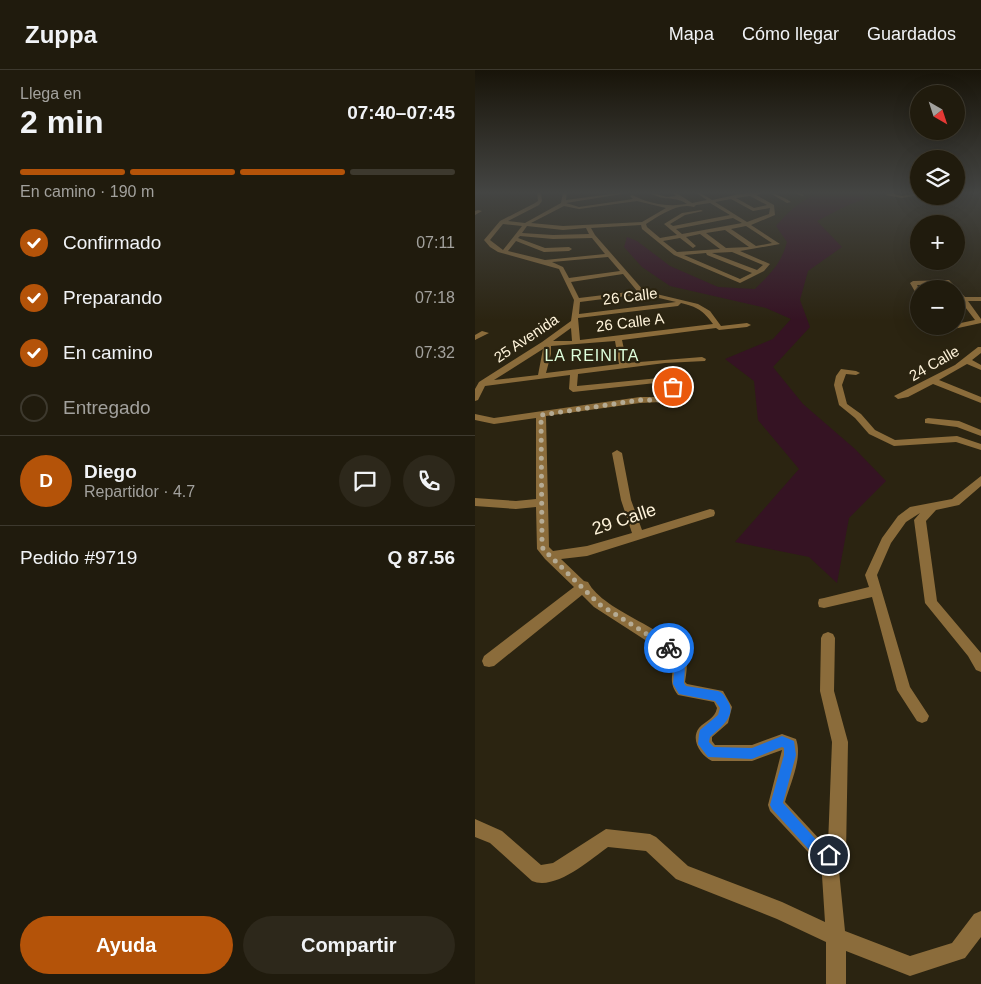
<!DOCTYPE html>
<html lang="es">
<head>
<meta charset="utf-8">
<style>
  :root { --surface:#201b0d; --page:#2d281b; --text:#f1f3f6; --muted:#a2a19d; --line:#3d392e; --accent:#b45309 }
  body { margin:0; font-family:Helvetica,sans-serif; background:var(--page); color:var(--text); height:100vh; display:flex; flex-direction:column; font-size:19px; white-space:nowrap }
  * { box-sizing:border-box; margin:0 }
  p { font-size:16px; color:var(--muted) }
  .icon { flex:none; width:28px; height:28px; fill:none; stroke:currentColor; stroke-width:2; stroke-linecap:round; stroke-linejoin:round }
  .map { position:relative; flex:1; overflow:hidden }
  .drawer { display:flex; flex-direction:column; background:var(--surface); width:475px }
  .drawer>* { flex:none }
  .needle { width:32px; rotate:141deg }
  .tools { position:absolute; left:435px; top:15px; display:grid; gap:10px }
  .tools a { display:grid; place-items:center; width:55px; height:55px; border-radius:50%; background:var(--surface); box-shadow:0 5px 20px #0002,0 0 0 1px var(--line); font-size:25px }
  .pin { position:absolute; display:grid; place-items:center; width:42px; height:42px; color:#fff; margin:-21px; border:2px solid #fff; border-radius:50%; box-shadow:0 1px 5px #0007 }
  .courier { position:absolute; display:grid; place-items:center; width:50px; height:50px; margin:-25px; border:4px solid #1a73e8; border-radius:50%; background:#fff; color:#222; box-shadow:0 1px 6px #0007 }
  .overview em { font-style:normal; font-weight:700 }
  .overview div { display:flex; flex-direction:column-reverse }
  .overview { display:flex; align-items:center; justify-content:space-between; height:85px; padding:0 20px }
  h1 { font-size:32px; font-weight:700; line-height:38px }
  .bar { display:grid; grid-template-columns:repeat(4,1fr); gap:8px 5px; align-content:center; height:60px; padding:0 20px }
  .bar i { height:6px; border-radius:4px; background:var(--line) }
  .bar .selected { background:var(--accent) }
  .bar p { grid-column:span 4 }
  .line { display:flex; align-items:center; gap:12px; padding:0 20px; border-top:1px solid var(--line) }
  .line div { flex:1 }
  .round { display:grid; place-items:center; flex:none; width:52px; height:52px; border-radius:26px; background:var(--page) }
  ol { padding:0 20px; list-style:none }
  li { display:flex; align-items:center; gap:15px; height:55px }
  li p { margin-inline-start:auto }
  li .icon { padding:5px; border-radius:50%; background:var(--accent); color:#fff; stroke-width:4 }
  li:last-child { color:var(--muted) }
  li i { width:28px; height:28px; border:2px solid var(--line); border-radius:50% }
  .primary-button { display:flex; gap:10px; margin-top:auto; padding:10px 20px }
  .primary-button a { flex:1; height:58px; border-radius:30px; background:var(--accent); color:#fff; font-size:20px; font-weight:700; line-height:58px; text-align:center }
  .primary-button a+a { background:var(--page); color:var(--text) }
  header { display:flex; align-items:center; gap:30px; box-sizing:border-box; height:70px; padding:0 25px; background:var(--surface); border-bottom:1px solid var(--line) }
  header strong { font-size:24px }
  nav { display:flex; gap:28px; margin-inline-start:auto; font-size:18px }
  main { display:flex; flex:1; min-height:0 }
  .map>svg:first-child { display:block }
  .green { fill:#351323 }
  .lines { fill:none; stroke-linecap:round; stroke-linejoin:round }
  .minor { fill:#8b6c3b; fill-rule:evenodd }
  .route { fill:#1a73e8 }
  .done { stroke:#b5ab94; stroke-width:5; stroke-dasharray:0 9 }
  .labels { text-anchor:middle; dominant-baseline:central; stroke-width:4.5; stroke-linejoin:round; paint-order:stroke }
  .far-street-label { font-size:15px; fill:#fff4db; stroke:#2b2411 }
  .far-neighbourhood-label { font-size:16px; letter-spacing:1px; fill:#dfffdd; stroke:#2b2411 }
  .street-label { font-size:18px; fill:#fff4db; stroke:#2b2411 }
</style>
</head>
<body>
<header>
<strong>Zuppa</strong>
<nav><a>Mapa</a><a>Cómo llegar</a><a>Guardados</a></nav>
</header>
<main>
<section class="drawer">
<div class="overview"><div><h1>2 min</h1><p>Llega en</p></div><em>07:40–07:45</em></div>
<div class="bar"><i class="selected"></i><i class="selected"></i><i class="selected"></i><i></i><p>En camino · 190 m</p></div>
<ol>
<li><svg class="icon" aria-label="check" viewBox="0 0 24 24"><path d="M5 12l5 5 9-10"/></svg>Confirmado<p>07:11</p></li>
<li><svg class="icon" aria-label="check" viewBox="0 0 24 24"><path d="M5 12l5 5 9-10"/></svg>Preparando<p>07:18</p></li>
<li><svg class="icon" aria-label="check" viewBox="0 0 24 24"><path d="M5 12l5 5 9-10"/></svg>En camino<p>07:32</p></li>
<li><i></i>Entregado</li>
</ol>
<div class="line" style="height:90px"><b class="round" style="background:var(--accent);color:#fff">D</b><div><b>Diego</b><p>Repartidor · 4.7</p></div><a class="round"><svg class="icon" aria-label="chat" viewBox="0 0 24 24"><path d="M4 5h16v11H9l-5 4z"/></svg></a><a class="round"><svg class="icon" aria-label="phone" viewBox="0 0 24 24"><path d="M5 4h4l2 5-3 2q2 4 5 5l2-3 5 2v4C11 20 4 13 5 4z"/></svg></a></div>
<div class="line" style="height:65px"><div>Pedido #9719</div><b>Q 87.56</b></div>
<div class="primary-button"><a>Ayuda</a><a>Compartir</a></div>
</section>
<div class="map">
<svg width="506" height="914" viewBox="0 0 506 914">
  <rect width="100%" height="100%" fill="#2b2411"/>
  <path class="green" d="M332,122H387L390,129L371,136L342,151L367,177L333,201L325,230L335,257L298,297L328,334L380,379L411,411L374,448L362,513L334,487L260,472L324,399L283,350L279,311L250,289L298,269L316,249L291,238L195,216L167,197L149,177L152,167L162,171L195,196L243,217L280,219C296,203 306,194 312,172L301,156C313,142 323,132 340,125Z"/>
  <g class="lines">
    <g class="minor">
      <path d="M62,122H66L67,131L64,135L33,151L50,153L86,133L88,122H92L91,130L151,122H159L91,133L104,137L158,129L155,126L157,125C175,134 192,137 212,134C200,125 186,132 174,122L192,127L201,126L196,122H200L217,133L232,130L220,122H224L237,130C264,125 291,114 316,132L312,133L293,122L281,125L299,135L300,145L276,155L305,174L265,181L295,194L289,201L265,213L199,185L167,159L166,155L116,158L120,165L169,221L223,234L235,241L246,256L272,253L276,255L272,257L244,260L241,258L147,270L152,293L227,287L231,289L230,291L190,293L103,304L102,316L205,306L209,308L202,319L187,332L165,333L71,346L74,477L78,481L112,476L157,463L146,430L137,383L142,380L147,383L156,430L167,460L235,439L239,440L240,443L239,446L112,486L86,489L109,511L113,512C129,543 200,560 211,588C213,595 211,605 210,612L212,614L248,621L257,637L253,653L237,667V671L240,675H277L307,664L321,669C328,688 315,714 310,732L347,772L353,775L357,672L345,621L346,568L348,564L353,562L358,564L360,568L359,621L373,672L371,783L368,789L363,791L370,861L435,886L477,873L499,844L506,841V867L490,888L435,906L371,881V914H351V872L302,849L201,809L171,781L133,777C115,790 80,821 57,811L15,773L0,767V749L27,761L66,795L78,793L131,759L175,764L181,767L213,796L307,832L350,852L346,790L335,784L295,741L293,735L307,680L277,691H237C226,686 215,670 224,658C230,651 240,649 242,638L239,632L203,625C190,609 203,601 195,586L119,537L107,525L19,596L14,597L9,596L7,591L9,586L99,517L70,489L62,479L61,437L41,439L0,436V428L41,431L61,429V348L19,354L0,350V344L19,348L165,327H182L199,311L98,322L94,319L95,305L10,316L3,330L0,331V319L4,312L67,272L96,251L99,230L84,199L23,182L15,177L9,170L25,151L60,133L63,131ZM275,126L292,135L279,138L261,128ZM256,129L278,141L295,138L294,144L272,152L240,132ZM162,131L191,138L167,152L88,156L56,153L89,136L104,139ZM235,133L255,145L198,156L195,154L210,145L228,141L226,140L207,143L189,154L202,165L185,168L172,157L171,154C184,146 203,132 219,137L221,135ZM258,148L267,153L207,164L201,159ZM28,154L47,156L28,180L15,170ZM52,156L88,160L111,158L114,164L78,165L47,163ZM271,156L297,173L281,176L256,159ZM250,160L274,177L251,178L231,163ZM225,164L245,179L202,182L188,171L205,168L218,178L221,176L211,167ZM45,166L78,169L117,168L130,184L70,190L33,181L41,171L69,182L94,181L97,179L94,177L70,178L43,168ZM257,182L288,195L282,200L237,183ZM231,183L232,185L277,203L265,209L209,185ZM133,187L145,201L94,208L88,197L77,192ZM148,204L162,221L104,228L96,212ZM167,224L201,232L104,244L105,232ZM206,233C222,237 228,240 238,254L105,270L103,248L203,236ZM96,258L97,271H78ZM140,271L144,294L71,303L76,284V276ZM68,279L63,305L19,310Z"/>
      <path d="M317,122H322L329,125L327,126Z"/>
      <path d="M419,122H424L419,124L427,126L444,123V125L427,128L411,125Z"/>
      <path d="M3,140L7,141L0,145V141Z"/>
      <path d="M474,210L490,227H506V231H493L506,249V253L474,260L463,258V256H481V254L500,250L481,225V219H476L472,214L442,215L444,219V226L442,225L435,213L438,211Z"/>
      <path d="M7,261L14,263L0,270V265Z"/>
      <path d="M503,277H506V283L497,290L506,295V300L492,294L464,310L506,327V333L458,314L433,327L423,329L419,326L480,295Z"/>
      <path d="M366,299L381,301L385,303L381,305L371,304L367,315L372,334L386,344L400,360L420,370L482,366L506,374V380L481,372L419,376L394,364L380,348L364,335L359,315L361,306Z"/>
      <path d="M453,348L484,351L506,360V366L482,357L450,353V349Z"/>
      <path d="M506,406V416L484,435L461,440L451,451L462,531L506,583V602L501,600L493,586L450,533L439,450L445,443L431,452L416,473L402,505L435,617L454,646L452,651L447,653L442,651L422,620L397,527L349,538L344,537L343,533L344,529L349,528L394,517L390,505L407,468L423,446L435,437L477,429Z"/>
    </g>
  </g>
  <linearGradient id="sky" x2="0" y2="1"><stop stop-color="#181409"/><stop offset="0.49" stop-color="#444543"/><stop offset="1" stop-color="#444543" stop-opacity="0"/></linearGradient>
  <rect width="506" height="250" fill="url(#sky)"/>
  <path class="route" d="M194,574C213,582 210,596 209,613L211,616L243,621C248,623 249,625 252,630C263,645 246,657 235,667L234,672L239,677L277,678L307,666L319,671L321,685L308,733L345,774L358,781L360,785L358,790L354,792L337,783L297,739L295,735L309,685V678L307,677L277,689L233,687L223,674L224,664L225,660L243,645L245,638L240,631L204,624L198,614L200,591L189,578Z"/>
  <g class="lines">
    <path class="done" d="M194,578L124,534L68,479L67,471L66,345L165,330H184L198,317"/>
  </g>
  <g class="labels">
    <g class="far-street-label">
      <text transform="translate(155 226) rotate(-7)">26 Calle</text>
      <text transform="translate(155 252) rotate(-7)">26 Calle A</text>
      <text transform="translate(51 268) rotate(-34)">25 Avenida</text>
      <text transform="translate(459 293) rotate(-30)">24 Calle</text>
    </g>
    <g class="far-neighbourhood-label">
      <text x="117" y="285">LA REINITA</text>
    </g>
    <g class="street-label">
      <text transform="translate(149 449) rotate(-18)">29 Calle</text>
    </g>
  </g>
</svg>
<div class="tools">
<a><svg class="needle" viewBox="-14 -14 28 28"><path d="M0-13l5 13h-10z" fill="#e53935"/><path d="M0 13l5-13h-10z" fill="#a2a19d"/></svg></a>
<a><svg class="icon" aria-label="layers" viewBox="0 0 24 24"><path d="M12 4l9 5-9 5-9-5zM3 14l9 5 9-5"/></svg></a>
<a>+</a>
<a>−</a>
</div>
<div class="pin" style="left:198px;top:317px;background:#ea580c"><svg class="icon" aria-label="bag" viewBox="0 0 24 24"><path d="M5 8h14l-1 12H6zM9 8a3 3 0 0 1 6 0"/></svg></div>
<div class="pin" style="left:354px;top:785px;background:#1f2937"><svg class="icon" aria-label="home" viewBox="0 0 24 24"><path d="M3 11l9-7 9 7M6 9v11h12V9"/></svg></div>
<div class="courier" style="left:194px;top:578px"><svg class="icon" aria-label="bike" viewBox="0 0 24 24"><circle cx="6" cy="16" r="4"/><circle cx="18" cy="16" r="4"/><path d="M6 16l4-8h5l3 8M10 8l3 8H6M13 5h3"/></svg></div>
</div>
</main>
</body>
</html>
